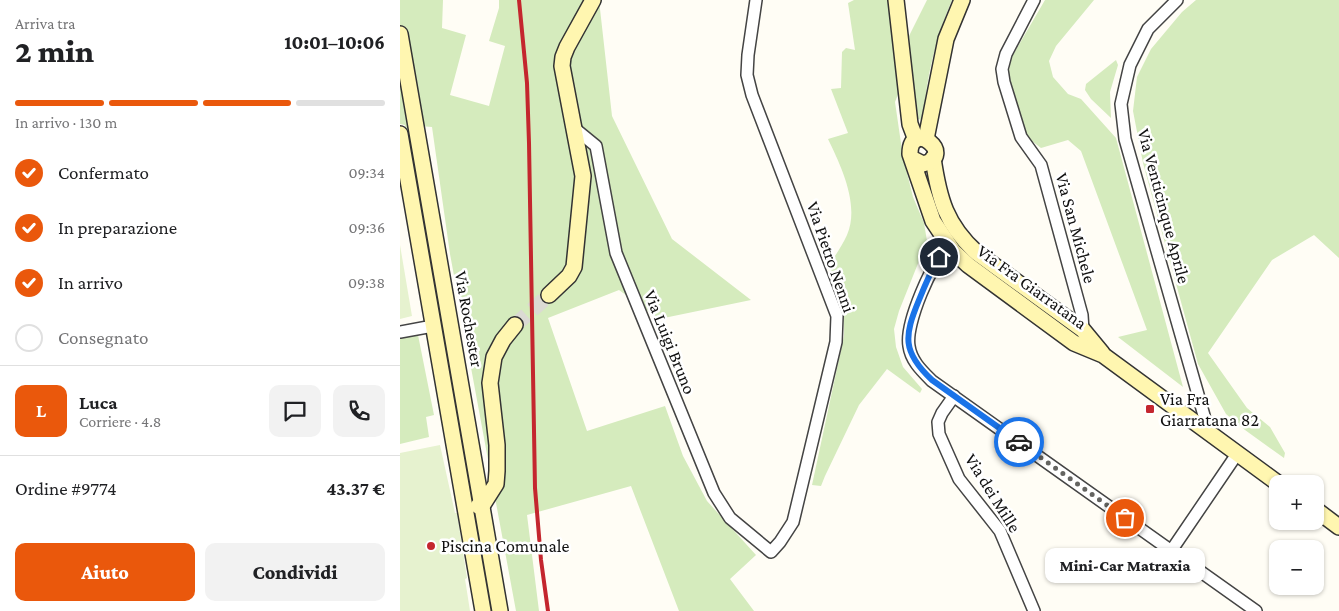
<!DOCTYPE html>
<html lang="it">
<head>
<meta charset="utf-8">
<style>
  :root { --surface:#fff; --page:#f2f2f2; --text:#202124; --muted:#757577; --line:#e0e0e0; --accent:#ea580c }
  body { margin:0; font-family:"Crimson Pro",serif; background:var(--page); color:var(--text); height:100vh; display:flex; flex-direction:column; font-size:19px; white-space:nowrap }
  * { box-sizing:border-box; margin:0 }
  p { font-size:16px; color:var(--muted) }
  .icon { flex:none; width:28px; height:28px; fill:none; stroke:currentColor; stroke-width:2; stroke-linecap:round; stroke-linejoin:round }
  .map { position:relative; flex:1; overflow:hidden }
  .panel { display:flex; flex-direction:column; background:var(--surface); width:400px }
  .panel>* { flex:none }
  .buttons { position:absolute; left:869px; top:475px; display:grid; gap:10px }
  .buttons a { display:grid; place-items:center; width:55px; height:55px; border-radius:10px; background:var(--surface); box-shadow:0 1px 4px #0004; font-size:25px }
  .pin { position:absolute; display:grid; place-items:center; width:42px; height:42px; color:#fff; margin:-21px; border:2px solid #fff; border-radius:50%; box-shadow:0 1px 5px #0007 }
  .courier { position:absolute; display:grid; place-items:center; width:50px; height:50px; margin:-25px; border:4px solid #1a73e8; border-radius:50%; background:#fff; color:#222; box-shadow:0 1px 6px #0007 }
  .bubble { position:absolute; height:35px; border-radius:10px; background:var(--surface); box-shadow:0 1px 4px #0004; font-size:16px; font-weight:800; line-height:35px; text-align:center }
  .summary em { font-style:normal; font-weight:800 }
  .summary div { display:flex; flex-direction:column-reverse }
  .summary { display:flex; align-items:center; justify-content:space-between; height:85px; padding:0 15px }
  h1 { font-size:32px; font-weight:800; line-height:38px }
  .bar { display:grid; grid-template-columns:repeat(4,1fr); gap:8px 5px; align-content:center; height:60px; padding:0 15px }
  .bar i { height:6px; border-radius:4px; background:var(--line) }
  .bar .on { background:var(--accent) }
  .bar p { grid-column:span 4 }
  .line { display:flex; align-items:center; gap:12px; padding:0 15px; border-top:1px solid var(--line) }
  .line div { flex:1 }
  .round { display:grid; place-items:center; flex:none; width:52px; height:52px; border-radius:10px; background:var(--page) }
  ol { padding:0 15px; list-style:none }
  li { display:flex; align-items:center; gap:15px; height:55px }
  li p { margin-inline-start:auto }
  li .icon { padding:5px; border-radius:50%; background:var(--accent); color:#fff; stroke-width:4 }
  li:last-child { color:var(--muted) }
  li i { width:28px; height:28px; border:2px solid var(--line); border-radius:50% }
  .action { display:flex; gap:10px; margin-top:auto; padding:10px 15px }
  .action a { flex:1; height:58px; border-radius:10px; background:var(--accent); color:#fff; font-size:20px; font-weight:800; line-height:58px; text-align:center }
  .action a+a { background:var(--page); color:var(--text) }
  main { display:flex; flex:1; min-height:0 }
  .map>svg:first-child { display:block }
  .green { fill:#d5ebbd }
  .pitch { fill:#e6f2cf }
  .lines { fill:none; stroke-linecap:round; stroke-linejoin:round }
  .secondary-tunnel { stroke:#dbdad3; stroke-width:15; stroke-dasharray:15 8; stroke-linecap:butt }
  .street-casing { stroke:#444; stroke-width:14 }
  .secondary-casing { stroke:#333; stroke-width:18 }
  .street { stroke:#fff; stroke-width:11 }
  .secondary { stroke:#fff6b0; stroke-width:15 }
  .rail { stroke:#c4262e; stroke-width:4 }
  .done { stroke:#646461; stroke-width:5; stroke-dasharray:0 9 }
  .route { stroke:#1a73e8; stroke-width:6 }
  .poi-dot { fill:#c4262e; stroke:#fff; stroke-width:2 }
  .labels { text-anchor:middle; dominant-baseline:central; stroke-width:5; stroke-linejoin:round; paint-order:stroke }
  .street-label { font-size:18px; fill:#111; stroke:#fff }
  .poi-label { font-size:18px; fill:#111; stroke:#fff; text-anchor:start }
</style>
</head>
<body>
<main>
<section class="panel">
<div class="summary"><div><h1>2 min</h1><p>Arriva tra</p></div><em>10:01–10:06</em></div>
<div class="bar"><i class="on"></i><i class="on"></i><i class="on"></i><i></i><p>In arrivo · 130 m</p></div>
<ol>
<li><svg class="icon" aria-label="check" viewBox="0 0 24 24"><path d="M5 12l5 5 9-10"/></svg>Confermato<p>09:34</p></li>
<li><svg class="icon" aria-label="check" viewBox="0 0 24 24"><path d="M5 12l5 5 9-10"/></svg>In preparazione<p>09:36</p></li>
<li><svg class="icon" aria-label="check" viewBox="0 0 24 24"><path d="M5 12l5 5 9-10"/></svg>In arrivo<p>09:38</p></li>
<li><i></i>Consegnato</li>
</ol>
<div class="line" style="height:90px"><b class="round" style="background:var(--accent);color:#fff">L</b><div><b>Luca</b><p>Corriere · 4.8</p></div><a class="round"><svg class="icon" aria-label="chat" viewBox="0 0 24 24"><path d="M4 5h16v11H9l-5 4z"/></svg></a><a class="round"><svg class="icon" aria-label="phone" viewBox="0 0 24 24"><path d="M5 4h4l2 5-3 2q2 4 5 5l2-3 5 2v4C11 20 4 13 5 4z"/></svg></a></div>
<div class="line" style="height:65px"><div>Ordine #9774</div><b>43.37 €</b></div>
<div class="action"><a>Aiuto</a><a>Condividi</a></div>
</section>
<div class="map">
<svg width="939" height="611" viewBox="0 0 939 611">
  <rect width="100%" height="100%" fill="#fffdf5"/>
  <g class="green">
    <path d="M0,0H43L42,28L66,35L50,95L89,106L105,46L89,41L99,8V0H199L212,116L272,239L351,300L259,319L219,290L148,318L187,431L265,406L283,456L307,501L356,555L330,579L354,611H279L231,486L127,515L139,611H116L50,254L32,127L7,125L74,505L72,506L5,125L0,124Z"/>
    <path d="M454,0H489L499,92L495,102L503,157L513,197L524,223L527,241L499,311L494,329L496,347L503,367L522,389L520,393L487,369L459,405L425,476L421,486L412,485L444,336C445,310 438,289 429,265C435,256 442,246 447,235C460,205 441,166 428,139L448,133L431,89L441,88L442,52L446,48L455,50L448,3Z"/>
    <path d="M527,0H552C537,35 526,76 524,115L522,120L518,119L515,110L509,36Z"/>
    <path d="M645,0H694L656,46L649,61L653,77L668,94L681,99L716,138L783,387L718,337L747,330L681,151L668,140L641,148L628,138L618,111L609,75L610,60Z"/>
    <path d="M796,0H939V258L914,235L872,260L808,353L847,408L870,427L885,453L884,458L845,430L826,414L798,364L743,163L733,111L737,77L751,49L782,12Z"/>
    <path d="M716,60L718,65L710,92L711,118L691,99L685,90L686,84Z"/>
    <path d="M18,335L34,415L26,417L29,437L0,444V338Z"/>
  </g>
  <g class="pitch">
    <path d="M0,245L12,316L0,319Z"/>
    <path d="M40,445L55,513H57L67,578L65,579L70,611H0V453Z"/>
  </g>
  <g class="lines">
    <path class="secondary-tunnel" d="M115,325L149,295"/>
    <defs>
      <g id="street">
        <path d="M634,0L606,54L602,69L604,82L621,137L641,165L682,315L683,330"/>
        <path d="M777,0L748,29L730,65L721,104L725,139L809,433"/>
        <path d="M174,128L196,146L216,253L314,493L330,518L371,552L380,542L393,522L436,342L437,316L352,95L347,75L348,55L356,0"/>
        <path d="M549,246C532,261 505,324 509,346C511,361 522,371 532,381L856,611"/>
        <path d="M0,332L33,326"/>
        <path d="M554,396L542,413L538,422L539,434L559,479L600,531L634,611"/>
        <path d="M771,551L837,454"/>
      </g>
      <g id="secondary">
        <path d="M496,0L510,124L516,140"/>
        <path d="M0,34L100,611"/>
        <path d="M0,134L83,611"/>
        <path d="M526,139L546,39L562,0"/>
        <path d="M533,158C539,199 546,225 577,253L683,330L702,353"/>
        <path d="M513,159L523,164C558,156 510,117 510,154L533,221L553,251L568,265L674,343L703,355L879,484"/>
        <path d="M149,295L169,276L174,267L183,176L162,66L163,57L167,47L193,0"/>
        <path d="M78,506H82L96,484L97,471V445L90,383L94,357L103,340L115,325"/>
        <path d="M915,509L939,527"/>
      </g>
    </defs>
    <use href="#street" class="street-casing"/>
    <use href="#secondary" class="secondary-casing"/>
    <use href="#street" class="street"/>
    <use href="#secondary" class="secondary"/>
    <path class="rail" d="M119,0L127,83L129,143L135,488L141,560L148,611"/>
  </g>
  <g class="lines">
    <path class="done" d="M619,442L725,518"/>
    <path class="route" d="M539,257C531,271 525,285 519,300C504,336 502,352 532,380L619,442"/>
  </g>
  <g class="poi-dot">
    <rect x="745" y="404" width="10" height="10" rx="2.5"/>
    <circle cx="31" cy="546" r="5"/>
  </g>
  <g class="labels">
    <g class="street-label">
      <text transform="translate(764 206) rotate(75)">Via Venticinque Aprile</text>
      <text transform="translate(676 228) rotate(75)">Via San Michele</text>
      <text transform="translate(431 257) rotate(71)">Via Pietro Nenni</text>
      <text transform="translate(632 287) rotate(36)">Via Fra Giarratana</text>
      <text transform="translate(69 319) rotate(80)">Via Rochester</text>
      <text transform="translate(270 342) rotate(68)">Via Luigi Bruno</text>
      <text transform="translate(593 493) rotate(58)">Via dei Mille</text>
    </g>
    <g class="poi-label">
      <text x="760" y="399">Via Fra<tspan x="760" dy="21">Giarratana 82</tspan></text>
      <text x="41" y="546">Piscina Comunale</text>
    </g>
  </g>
</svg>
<div class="buttons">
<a>+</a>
<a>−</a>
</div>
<div class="pin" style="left:725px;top:518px;background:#ea580c"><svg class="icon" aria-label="bag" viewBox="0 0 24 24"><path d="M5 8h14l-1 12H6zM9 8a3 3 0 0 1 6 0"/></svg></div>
<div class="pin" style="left:539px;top:257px;background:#1f2937"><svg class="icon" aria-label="home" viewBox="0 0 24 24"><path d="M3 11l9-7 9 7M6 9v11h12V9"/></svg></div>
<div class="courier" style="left:619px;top:442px"><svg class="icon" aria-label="car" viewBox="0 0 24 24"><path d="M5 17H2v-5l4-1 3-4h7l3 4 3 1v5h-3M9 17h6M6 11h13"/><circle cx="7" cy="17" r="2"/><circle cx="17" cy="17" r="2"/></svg></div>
<div class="bubble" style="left:645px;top:548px;width:160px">Mini-Car Matraxia</div>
</div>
</main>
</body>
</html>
